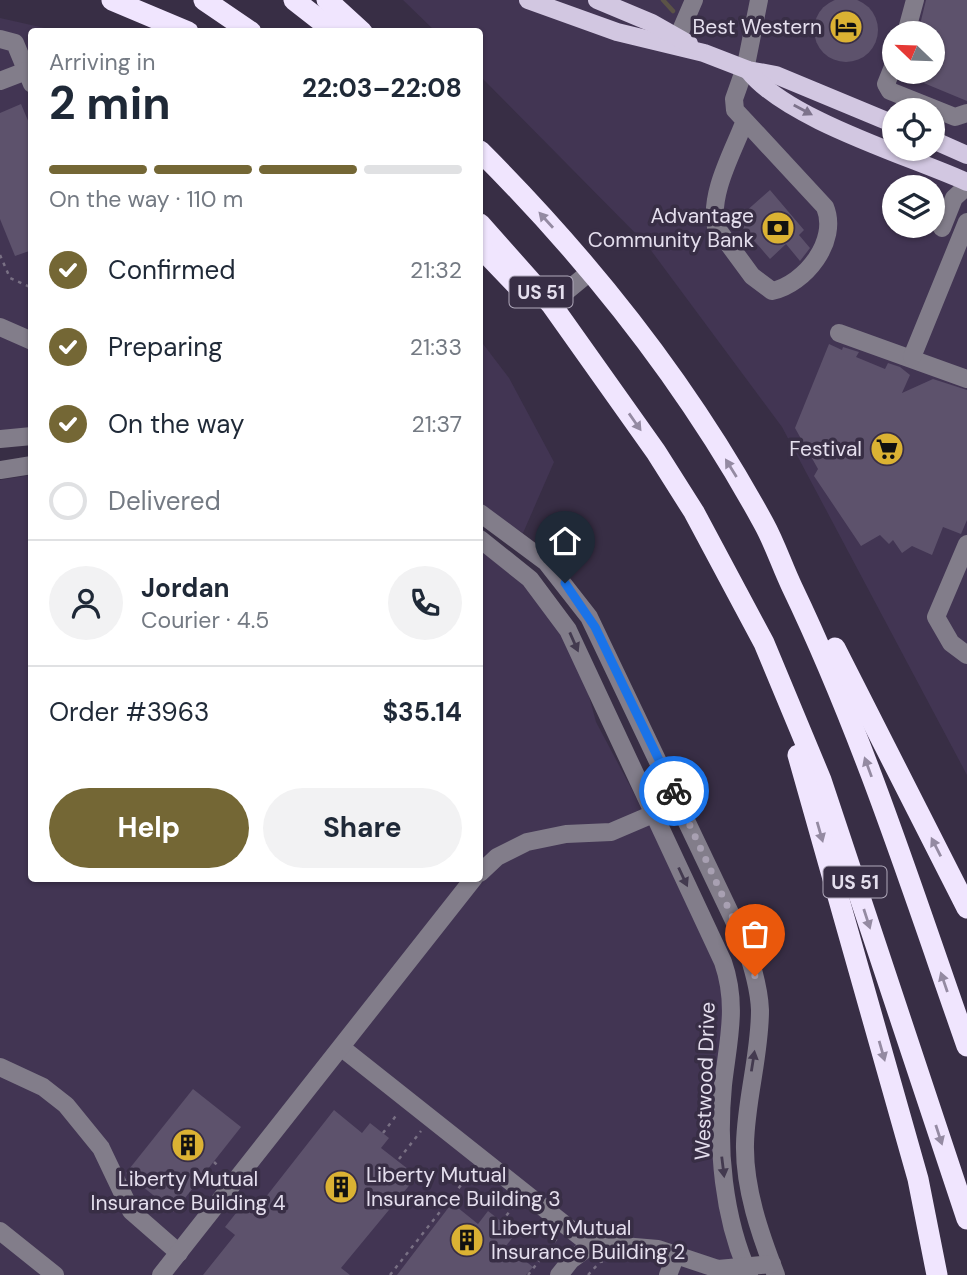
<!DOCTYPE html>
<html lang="en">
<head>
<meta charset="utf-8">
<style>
  :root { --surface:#fff; --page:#f2f2f3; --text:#1f2937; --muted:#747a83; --line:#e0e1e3; --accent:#746735 }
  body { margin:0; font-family:"DM Sans",sans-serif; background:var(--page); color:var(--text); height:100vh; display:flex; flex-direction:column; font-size:26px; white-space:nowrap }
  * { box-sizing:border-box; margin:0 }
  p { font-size:23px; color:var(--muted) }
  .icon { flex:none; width:38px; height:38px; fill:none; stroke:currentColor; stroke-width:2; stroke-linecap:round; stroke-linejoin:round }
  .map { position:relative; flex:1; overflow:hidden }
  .side { position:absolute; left:28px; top:28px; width:455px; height:854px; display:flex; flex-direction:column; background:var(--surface); border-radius:7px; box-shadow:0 2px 5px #0004 }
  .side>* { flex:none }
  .needle { width:46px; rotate:293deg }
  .controls { position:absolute; left:882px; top:21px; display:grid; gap:14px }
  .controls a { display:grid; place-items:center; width:63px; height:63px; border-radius:50%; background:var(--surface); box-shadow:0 2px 5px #0004; font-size:35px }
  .pin { position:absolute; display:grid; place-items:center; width:60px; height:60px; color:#fff; margin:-72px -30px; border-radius:50% 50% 50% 0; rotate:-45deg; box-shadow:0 0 7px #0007 }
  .pin .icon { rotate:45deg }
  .courier { position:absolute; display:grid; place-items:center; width:70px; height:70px; margin:-35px; border:5px solid #1a73e8; border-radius:50%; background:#fff; color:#222; box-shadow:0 2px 9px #0007 }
  .summary em { font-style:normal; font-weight:700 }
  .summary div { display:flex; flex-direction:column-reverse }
  .summary { display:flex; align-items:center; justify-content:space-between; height:119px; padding:0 21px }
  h1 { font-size:46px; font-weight:700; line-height:52px }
  .bar { display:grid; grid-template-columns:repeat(4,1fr); gap:10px 7px; align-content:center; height:84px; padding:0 21px }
  .bar i { height:9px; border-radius:5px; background:var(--line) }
  .bar .selected { background:var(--accent) }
  .bar p { grid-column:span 4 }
  .line { display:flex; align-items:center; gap:18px; padding:0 21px; border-top:2px solid var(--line) }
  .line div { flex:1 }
  .round { display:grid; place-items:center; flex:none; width:74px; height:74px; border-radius:37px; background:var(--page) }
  ol { padding:0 21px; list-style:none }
  li { display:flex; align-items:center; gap:21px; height:77px }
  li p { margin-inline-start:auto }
  li .icon { padding:7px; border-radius:50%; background:var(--accent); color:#fff; stroke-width:4 }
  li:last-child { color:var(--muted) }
  li i { width:38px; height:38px; border:4px solid var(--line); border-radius:50% }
  .button { display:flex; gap:14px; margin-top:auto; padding:14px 21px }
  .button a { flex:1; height:80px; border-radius:42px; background:var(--accent); color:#fff; font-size:28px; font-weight:700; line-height:80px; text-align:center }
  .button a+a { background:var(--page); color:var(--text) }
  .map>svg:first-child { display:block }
  .built { fill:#423553; fill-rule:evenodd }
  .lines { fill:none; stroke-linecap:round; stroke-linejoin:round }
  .stream { stroke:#5b5347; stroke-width:4.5 }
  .building { fill:#5d526c }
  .path { stroke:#797084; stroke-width:2.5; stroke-dasharray:3.5 5; stroke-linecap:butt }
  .minor { stroke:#827d8a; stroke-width:18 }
  .major { stroke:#d2c7e1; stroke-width:18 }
  .highway { stroke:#f0e5fe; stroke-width:21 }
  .oneway { fill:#7d738b }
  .oneway2 { fill:#948aa2 }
  .oneway3 { fill:#433a4f }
  .done { stroke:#a8a0b2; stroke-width:7; stroke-dasharray:0 12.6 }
  .route { stroke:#1a73e8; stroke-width:9 }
  .labels { text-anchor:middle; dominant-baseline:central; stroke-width:7; stroke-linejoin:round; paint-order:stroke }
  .shield { fill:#382e45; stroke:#b0a9bb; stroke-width:2 }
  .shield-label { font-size:19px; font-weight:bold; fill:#e4deed }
  .poi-label { font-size:21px; fill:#e4deed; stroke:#382e45; text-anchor:end }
  .street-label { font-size:21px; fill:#e4deed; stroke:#382e45 }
</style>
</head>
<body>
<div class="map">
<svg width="967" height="1275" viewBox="0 0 967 1275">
  <rect width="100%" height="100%" fill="#382e45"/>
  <g class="built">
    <path d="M403,0H967V775L782,427L647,245L480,76V32L435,31ZM894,33H933V72H894ZM894,110H933V149H894ZM894,187H933V226H894Z"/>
    <path d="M0,18L58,31L32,32L31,428L0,431Z"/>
    <path d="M480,340L509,378L554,462L523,533L480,506Z"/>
    <path d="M31,475L32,878H480V548L523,583L562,635L587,689L596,722L664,850L717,966L725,1009L716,1080L741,1275H0V480Z"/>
  </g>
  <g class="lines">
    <path class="stream" d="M663,0L673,11"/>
  </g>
  <g class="building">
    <circle cx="846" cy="30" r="32"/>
    <path d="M926,0H967V101L902,74L933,72V33H918Z"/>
    <path d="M21,104L32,130V250L15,256L0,219V113Z"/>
    <path d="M770,190L804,230L799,235L810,248L800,261L786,244L770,259L736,220Z"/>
    <path d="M829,344L842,350L843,347L859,352L856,357L885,369L888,363L900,367L910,375L902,393L933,379L967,390V520L961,534L943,527L932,555L912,546L902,553L893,540L889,544L880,535L861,546L814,476L818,469L795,428Z"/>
    <path d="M193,1089L241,1127L174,1212L126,1173Z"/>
    <path d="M334,1110L362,1133L370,1123L389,1138L381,1148L417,1176L341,1268L350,1275H203L235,1235L225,1227L248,1198L258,1207Z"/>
    <path d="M452,1203L478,1224L488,1211L516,1233L506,1246L533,1267L526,1275H397Z"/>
  </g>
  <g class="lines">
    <g class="path">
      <path d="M0,255L10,278L32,288"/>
      <path d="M383,1133L398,1113"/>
      <path d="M399,1159L421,1131"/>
      <path d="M214,1162L218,1166"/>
      <path d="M501,1222L515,1205"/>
      <path d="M390,1275L473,1170"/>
      <path d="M528,1275L558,1237"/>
      <path d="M588,1275L600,1262L606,1261"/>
    </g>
    <g class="minor">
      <path d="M906,33L915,0"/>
      <path d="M678,37L694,0"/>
      <path d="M0,39L15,43L32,84"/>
      <path d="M894,64L886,84L890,91L955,117L967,113"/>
      <path d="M0,81L26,71"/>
      <path d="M744,123C732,154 709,194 716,227L752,276L772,291C805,284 839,241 825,207L735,110L734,99L746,65L759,0"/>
      <path d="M942,228L954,198L967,186"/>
      <path d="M551,304L591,271"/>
      <path d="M0,327L32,341"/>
      <path d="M839,333L967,379"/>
      <path d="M912,357L967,222"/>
      <path d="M0,439L32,436"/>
      <path d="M0,470L32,465"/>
      <path d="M480,513L546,562L589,617L744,942C752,964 759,986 760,1010C760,1055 746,1099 745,1144C744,1188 760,1234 776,1275"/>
      <path d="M480,539L530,579L568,630L723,962C738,1005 728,1041 723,1085C717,1148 723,1217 749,1275"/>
      <path d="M967,544L936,617L951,643L967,655"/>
      <path d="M480,873L497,857L527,842L566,834L611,832L679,803"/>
      <path d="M342,1048L588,1243L658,1249L718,1269L772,1264"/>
      <path d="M0,1067L43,1087L66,1105L101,1148L131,1211L179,1253"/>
      <path d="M0,1231L55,1275"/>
      <path d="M161,1275L474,878"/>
      <path d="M559,1275L571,1260L593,1244"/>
      <path d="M668,1275L676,1255"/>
    </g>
    <g class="major">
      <path d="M528,0L617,32L704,53L748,70L776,75L894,124"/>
      <path d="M597,0L652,23L689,44"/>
      <path d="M748,70C785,119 909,156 967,182"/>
      <path d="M933,140L967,155"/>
    </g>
    <g class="highway">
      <path d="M112,0L188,32"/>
      <path d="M204,0L251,32"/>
      <path d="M294,0L335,32"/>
      <path d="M327,0L362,32"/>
      <path d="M480,151C591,262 689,386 764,524C775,544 782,566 792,587C863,735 913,892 967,1046"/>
      <path d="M480,224L551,304L656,452L694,512L764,643L821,780L967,1219"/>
      <path d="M480,247L528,297"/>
      <path d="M835,648L967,908"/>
      <path d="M798,755L918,1179L937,1275"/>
    </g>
  </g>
  <defs><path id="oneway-solid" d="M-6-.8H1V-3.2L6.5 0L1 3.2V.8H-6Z" transform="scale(1.75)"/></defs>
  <use class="oneway" href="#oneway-solid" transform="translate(803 110) rotate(28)"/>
  <g class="oneway2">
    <use href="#oneway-solid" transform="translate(546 220) rotate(-132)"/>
    <use href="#oneway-solid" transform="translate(635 422) rotate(55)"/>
    <use href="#oneway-solid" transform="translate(731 468) rotate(-122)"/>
    <use href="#oneway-solid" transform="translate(868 767) rotate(-110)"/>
    <use href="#oneway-solid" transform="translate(820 832) rotate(74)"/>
    <use href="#oneway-solid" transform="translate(936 847) rotate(-117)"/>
    <use href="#oneway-solid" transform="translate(867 919) rotate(72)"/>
    <use href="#oneway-solid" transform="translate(944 982) rotate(-109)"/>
    <use href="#oneway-solid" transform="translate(882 1051) rotate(74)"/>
    <use href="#oneway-solid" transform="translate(939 1135) rotate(72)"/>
  </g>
  <g class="oneway3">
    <use href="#oneway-solid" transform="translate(574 642) rotate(66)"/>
    <use href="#oneway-solid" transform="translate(683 877) rotate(65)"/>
    <use href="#oneway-solid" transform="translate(753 1061) rotate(-81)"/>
    <use href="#oneway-solid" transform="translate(723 1167) rotate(83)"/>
  </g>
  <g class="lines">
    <path class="done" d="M674,791L744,942L755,976"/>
    <path class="route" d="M565,583L595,627L674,791"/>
  </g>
  <defs>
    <symbol id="hotel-disc" viewBox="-11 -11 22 22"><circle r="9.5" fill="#dbb233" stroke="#382e45"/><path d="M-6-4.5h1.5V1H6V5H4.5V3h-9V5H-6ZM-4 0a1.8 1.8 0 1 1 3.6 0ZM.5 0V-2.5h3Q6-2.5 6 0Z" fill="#111"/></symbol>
    <symbol id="bank-disc" viewBox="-11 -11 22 22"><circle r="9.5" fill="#dbb233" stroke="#382e45"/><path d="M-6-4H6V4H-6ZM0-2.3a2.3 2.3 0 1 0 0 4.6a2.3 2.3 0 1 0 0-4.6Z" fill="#111"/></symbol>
    <symbol id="supermarket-disc" viewBox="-11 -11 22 22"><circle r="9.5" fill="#dbb233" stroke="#382e45"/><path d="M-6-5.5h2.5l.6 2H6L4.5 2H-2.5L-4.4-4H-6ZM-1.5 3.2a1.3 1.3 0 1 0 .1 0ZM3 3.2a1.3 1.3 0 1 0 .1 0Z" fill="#111"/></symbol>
    <symbol id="building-disc" viewBox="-11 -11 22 22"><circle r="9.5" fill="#dbb233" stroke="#382e45"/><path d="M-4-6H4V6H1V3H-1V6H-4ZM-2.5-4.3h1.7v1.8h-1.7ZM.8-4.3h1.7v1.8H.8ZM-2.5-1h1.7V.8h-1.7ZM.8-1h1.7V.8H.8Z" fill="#111"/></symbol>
  </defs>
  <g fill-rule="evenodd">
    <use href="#hotel-disc" x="827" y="8" width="38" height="38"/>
    <use href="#bank-disc" x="759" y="209" width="38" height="38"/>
    <use href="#supermarket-disc" x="868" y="430" width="38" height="38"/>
    <use href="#building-disc" x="169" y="1126" width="38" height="38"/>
    <use href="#building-disc" x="322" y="1168" width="38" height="38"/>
    <use href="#building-disc" x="448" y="1221" width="38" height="38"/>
  </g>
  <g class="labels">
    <g class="shield">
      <rect x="509.5" y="276.5" width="63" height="31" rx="5"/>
      <rect x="823.5" y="866.5" width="63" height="31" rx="5"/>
    </g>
    <g class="shield-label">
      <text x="541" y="292">US 51</text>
      <text x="855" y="882">US 51</text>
    </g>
    <g class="poi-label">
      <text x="822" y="27">Best Western</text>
      <text x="754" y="216">Advantage<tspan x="754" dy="24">Community Bank</tspan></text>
      <text x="862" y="449">Festival</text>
      <text x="366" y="1175" text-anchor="start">Liberty Mutual<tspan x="366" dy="24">Insurance Building 3</tspan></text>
      <text x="188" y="1179" text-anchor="middle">Liberty Mutual<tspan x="188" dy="24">Insurance Building 4</tspan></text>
      <text x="491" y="1228" text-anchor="start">Liberty Mutual<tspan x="491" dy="24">Insurance Building 2</tspan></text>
    </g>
    <g class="street-label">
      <text transform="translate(705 1081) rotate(-88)">Westwood Drive</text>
    </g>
  </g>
</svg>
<div class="controls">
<a><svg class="needle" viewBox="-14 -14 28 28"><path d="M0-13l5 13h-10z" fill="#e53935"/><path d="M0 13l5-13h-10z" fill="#747a83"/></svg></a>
<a><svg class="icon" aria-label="locate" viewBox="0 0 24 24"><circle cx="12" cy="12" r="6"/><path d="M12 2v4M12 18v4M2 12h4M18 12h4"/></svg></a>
<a><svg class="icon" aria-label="layers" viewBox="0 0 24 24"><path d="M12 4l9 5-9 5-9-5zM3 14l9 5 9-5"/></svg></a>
</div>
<div class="pin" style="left:755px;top:976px;background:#ea580c"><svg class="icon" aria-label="bag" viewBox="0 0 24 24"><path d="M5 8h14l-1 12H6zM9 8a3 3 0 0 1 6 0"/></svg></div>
<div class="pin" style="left:565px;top:583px;background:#1f2937"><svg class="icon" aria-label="home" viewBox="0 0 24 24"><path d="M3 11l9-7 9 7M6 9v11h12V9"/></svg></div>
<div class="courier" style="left:674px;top:791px"><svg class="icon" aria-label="bike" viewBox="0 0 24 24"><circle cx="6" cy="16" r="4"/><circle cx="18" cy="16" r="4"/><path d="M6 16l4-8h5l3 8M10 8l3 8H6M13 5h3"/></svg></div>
<section class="side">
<div class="summary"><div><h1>2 min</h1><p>Arriving in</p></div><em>22:03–22:08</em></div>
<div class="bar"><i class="selected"></i><i class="selected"></i><i class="selected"></i><i></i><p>On the way · 110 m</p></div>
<ol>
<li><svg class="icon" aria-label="check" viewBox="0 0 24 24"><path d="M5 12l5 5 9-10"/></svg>Confirmed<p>21:32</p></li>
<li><svg class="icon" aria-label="check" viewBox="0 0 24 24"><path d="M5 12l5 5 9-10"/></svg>Preparing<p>21:33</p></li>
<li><svg class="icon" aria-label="check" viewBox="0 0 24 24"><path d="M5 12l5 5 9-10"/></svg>On the way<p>21:37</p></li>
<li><i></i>Delivered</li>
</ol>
<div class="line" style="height:126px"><a class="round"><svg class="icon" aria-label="person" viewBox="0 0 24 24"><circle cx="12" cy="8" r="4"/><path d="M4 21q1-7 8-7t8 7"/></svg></a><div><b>Jordan</b><p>Courier · 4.5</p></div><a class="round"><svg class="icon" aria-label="phone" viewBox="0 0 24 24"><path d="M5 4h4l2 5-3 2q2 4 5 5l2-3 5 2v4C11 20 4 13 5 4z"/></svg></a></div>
<div class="line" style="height:91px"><div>Order #3963</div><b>$35.14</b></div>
<div class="button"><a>Help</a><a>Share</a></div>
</section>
</div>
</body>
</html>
